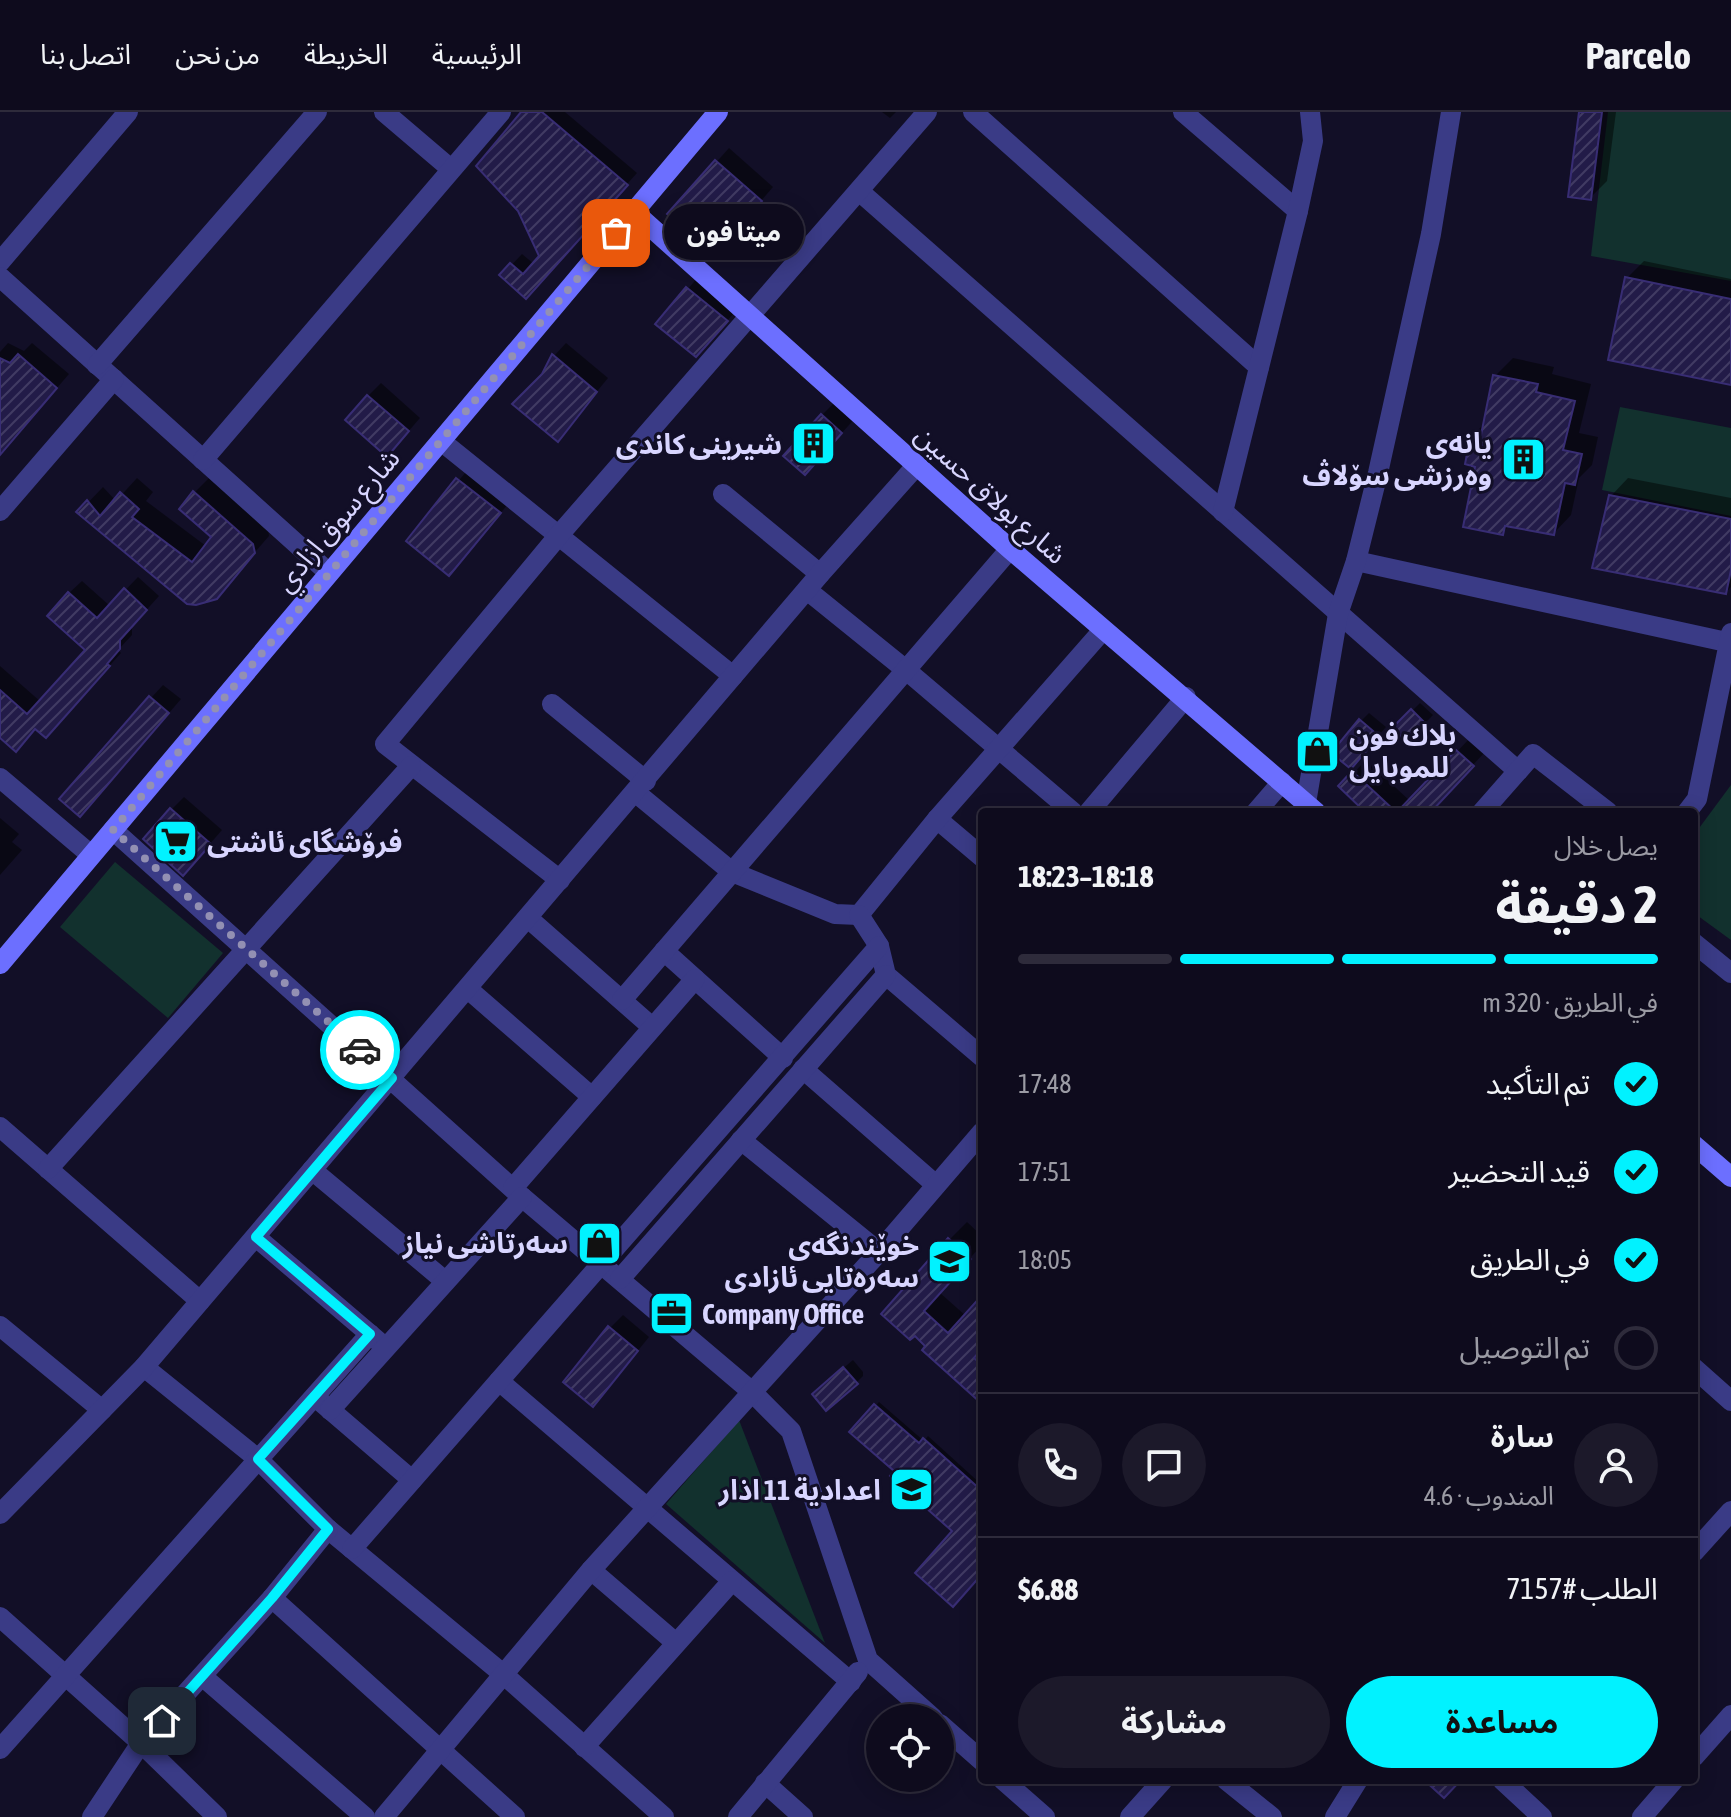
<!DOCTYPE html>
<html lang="ar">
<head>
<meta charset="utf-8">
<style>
  :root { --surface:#0e0b1d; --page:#1c192a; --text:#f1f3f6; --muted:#9b9ba4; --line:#2e2b3b; --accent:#01f2ff }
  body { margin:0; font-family:"Asap Condensed","Noto Sans Arabic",sans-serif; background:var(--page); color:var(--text); direction:rtl; height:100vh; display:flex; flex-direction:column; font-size:30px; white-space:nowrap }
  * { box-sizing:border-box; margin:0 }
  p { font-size:26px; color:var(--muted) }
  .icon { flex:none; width:44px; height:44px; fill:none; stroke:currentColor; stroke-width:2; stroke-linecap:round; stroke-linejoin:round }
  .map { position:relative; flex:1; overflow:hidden; direction:ltr }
  .sheet { position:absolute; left:978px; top:696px; width:720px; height:976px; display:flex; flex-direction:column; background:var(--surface); border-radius:8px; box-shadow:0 4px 20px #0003,0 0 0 2px var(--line); direction:rtl }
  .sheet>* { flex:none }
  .buttons { position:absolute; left:866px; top:1592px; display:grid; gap:16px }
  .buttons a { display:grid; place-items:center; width:88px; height:88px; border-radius:50%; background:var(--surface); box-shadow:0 4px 20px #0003,0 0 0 2px var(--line); font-size:40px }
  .pin { position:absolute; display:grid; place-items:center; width:68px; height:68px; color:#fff; margin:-34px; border-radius:16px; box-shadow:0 4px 12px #0006 }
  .courier { position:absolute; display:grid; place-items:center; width:80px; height:80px; margin:-40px; border:6px solid #01f2ff; border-radius:50%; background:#fff; color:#222; box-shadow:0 2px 10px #0007 }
  .bubble { position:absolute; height:56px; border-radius:28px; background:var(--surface); box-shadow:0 4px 20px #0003,0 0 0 2px var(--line); font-size:26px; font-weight:700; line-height:56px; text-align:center; direction:rtl }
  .summary em { font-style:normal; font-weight:700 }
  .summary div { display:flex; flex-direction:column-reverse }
  .summary { display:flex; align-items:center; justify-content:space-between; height:136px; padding:0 40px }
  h1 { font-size:52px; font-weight:700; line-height:60px }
  .bar { display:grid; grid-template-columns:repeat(4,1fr); gap:12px 8px; align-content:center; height:96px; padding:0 40px }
  .bar i { height:10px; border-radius:6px; background:var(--line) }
  .bar .active { background:var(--accent) }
  .bar p { grid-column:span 4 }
  .line { display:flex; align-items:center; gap:20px; padding:0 40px; border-top:2px solid var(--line) }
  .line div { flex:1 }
  .round { display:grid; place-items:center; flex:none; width:84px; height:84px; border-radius:42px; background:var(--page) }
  ol { padding:0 40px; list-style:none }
  li { display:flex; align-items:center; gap:24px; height:88px }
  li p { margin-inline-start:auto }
  li .icon { padding:8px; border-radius:50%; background:var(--accent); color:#111; stroke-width:4 }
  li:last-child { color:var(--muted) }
  li i { width:44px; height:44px; border:4px solid var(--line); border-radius:50% }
  .primary-button { display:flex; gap:16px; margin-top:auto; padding:16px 40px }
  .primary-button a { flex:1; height:92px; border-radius:48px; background:var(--accent); color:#111; font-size:32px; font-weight:700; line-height:92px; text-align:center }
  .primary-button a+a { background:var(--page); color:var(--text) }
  header { display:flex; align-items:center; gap:48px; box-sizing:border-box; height:112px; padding:0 40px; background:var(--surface); border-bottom:2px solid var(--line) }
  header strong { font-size:38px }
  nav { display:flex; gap:44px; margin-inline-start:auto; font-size:28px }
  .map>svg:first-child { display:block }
  .green { fill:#12312e }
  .shadow { fill:#0007 }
  .building { fill:url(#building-hatch); stroke:#382d74; stroke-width:2 }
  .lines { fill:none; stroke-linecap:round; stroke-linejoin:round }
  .street { stroke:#3a3b86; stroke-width:20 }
  .secondary { stroke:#6c6fff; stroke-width:20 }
  .done { stroke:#9390b3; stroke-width:8; stroke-dasharray:0 14.4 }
  .route { stroke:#01f2ff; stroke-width:10 }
  .labels { text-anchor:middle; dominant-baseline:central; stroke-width:6; stroke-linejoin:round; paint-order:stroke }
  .poi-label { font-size:28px; font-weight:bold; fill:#d8d5ff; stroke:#120f27; text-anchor:end }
  .street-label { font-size:28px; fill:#d8d5ff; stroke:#120f27 }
</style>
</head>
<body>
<header>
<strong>Parcelo</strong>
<nav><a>الرئيسية</a><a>الخريطة</a><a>من نحن</a><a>اتصل بنا</a></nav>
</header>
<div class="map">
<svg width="1731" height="1705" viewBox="0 0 1731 1705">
  <defs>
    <pattern id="building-hatch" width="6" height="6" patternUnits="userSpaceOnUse" patternTransform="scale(2)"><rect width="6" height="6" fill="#221b48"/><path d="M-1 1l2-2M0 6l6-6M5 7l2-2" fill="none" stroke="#413b63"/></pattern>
  </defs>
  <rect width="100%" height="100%" fill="#120f27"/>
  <g class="green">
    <path d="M1608,0H1731V169L1591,144Z"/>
    <path d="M1620,295L1731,316V404L1602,378Z"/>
    <path d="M1731,673V828L1694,801V723Z"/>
    <path d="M115,750L223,841L168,906L60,815Z"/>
    <path d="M739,1308L825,1531L666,1392Z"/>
  </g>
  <g class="shadow">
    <path d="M524,0H565L637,61L536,174L502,163L522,142L534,152L542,144Z"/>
    <path d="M882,0H896L890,6Z"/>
    <path d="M1581,0H1616L1607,69L1590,86Z"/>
    <path d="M729,36L773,75L727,128L670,102Z"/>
    <path d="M1644,149L1731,167V271L1627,166Z"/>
    <path d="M700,163L739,195L709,230L658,211Z"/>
    <path d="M8,231L24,239L32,231L69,262L0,342V240Z"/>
    <path d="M566,231L608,266L558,327L543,263L554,244Z"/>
    <path d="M1513,246L1554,255L1552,262L1591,272L1579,321L1598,325L1592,353L1579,366L1571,403L1554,421L1510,413L1502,421L1477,354L1473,323L1486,310L1495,264Z"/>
    <path d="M381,271L420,306L400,329L368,284Z"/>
    <path d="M839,286L858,303L822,343V303Z"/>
    <path d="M471,354L512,387L462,449L408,429Z"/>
    <path d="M137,366L153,380L146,389L206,434L214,425L194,381L209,366L268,417L269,424L216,485L79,400L103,375L116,389Z"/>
    <path d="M1628,366L1731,386V475L1726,480L1611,384Z"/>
    <path d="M138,465L159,484L132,514V523L118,538L121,541L58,611L0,623V554L41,590L88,538L69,481L82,469L110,494Z"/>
    <path d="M163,573L181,587L93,690L151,586Z"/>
    <path d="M1420,591L1433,603L1408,629L1395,616Z"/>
    <path d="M1369,601L1386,615L1359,646L1361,609Z"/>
    <path d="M1470,626L1485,640L1429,700H1368L1341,674L1366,648L1410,689Z"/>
    <path d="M184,685L222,718L196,748L171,698Z"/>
    <path d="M0,706L19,722L12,730L22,738L0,763Z"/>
    <path d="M967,1110L982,1124V1133L939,1180L966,1204L982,1186V1289L915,1221L949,1128Z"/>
    <path d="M623,1203L649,1225L605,1279L610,1216Z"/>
    <path d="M853,1248L863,1260V1264L854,1273L822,1274Z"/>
    <path d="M879,1290L924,1329L928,1324L982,1373V1460L955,1418L896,1359L852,1320Z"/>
  </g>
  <g class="building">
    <path d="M521,0H542L628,73L526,187L499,163L510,151L523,162L539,144L518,99L476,54Z"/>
    <path d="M1579,0H1602L1591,88L1568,85Z"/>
    <path d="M715,48L762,89L714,144L667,102Z"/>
    <path d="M1625,165L1731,187V273L1608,248Z"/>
    <path d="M686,175L728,209L696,245L655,212Z"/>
    <path d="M18,242L57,276L0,343V246L10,251Z"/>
    <path d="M552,242L597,280L558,330L512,292L542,262Z"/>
    <path d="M1493,263L1538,272L1536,280L1575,289L1563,338L1582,342L1575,373L1565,371L1554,423L1505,414L1503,423L1463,415L1475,355L1465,352L1471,322L1481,323Z"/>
    <path d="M367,283L409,319L387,345L345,308Z"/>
    <path d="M821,302L842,321L805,363L783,344Z"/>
    <path d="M456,366L501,401L449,464L406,429Z"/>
    <path d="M193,379L253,432L255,441L217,487L196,493L187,492L76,400L87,388L100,404L120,380L139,397L132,405L192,450L211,425L179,397Z"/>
    <path d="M1609,383L1731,407V458L1726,482L1592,456Z"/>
    <path d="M124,476L147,498L120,528V537L107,552L110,554L46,626L35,617L16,640L0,626V578L27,602L85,538L47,504L68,480L97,506Z"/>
    <path d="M149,584L169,601L80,705L59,687Z"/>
    <path d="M1411,597L1426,612L1408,631L1392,616Z"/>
    <path d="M1359,607L1379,624L1351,657L1331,641Z"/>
    <path d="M1456,638L1474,654L1431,700H1397Z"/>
    <path d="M1352,659L1396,700H1365L1338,674Z"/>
    <path d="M170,696L211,732L183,764L143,727Z"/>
    <path d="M948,1126L971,1147L924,1199L948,1221L982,1183V1237L974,1246L982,1253V1292L922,1238L925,1234L915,1224L910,1228L881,1202Z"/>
    <path d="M608,1214L638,1239L593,1295L563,1270Z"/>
    <path d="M843,1255L858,1272L826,1299L812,1282Z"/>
    <path d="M874,1292L919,1331L923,1326L982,1379V1462L953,1495L915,1461L952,1419L890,1364L894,1359L849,1320Z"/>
    <path d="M1424,1668H1461L1444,1686Z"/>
  </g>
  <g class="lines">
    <g class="street">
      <path d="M384,0L451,57"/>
      <path d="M973,0L1259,255"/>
      <path d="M1183,0L1298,99"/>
      <path d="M859,79L1518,659"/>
      <path d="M0,150L128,0"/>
      <path d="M0,165L329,461"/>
      <path d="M97,253L317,0"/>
      <path d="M441,329L733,564"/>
      <path d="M203,348L501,0"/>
      <path d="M723,382L820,462"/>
      <path d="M0,399L114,267"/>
      <path d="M1223,400L1298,99L1313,29L1310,0"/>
      <path d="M1356,449L1731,531"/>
      <path d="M807,478L906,558L1073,700"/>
      <path d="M552,592L646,669"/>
      <path d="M0,666L91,743"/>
      <path d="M635,680L732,760L835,802L859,803"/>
      <path d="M1306,691L1338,502L1356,449L1378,361L1431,122L1451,0"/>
      <path d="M1089,700L1186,585"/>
      <path d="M1256,700L1282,670"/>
      <path d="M1482,700L1533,642L1608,700"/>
      <path d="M1687,700L1697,687L1731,521"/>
      <path d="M937,707L982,745"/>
      <path d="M113,718L522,1085L751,1279L791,1319L868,1548L933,1606"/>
      <path d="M560,768L385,632L559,423L927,0"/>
      <path d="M859,803L937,707L1103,518"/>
      <path d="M859,803L879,834L886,863L982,945"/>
      <path d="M528,806L652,915"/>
      <path d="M1694,831L1731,861"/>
      <path d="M664,839L783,946"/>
      <path d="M468,877L592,985"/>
      <path d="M622,888L1010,437"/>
      <path d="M803,957L936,1073"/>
      <path d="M0,1015L200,1189"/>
      <path d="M741,1028L879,1140"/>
      <path d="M48,1057L411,654"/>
      <path d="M312,1058L445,1169"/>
      <path d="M513,1076L695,867"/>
      <path d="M256,1125L378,1229"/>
      <path d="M620,1167L886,863"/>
      <path d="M0,1214L102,1298"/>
      <path d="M144,1255L258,1347L328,1417L503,1562L664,1705"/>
      <path d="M1694,1256L1731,1289"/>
      <path d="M499,1269L851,1570"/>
      <path d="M321,1290L412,1368"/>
      <path d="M330,1298L522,1085"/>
      <path d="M0,1402L144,1255L820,462L917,353"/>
      <path d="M352,1437L879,834"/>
      <path d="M1694,1440L1731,1399"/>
      <path d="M591,1458L676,1531"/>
      <path d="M272,1486L515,1705"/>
      <path d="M0,1505L141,1631L217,1705"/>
      <path d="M202,1564L365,1705"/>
      <path d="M940,1612L982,1649"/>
      <path d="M584,1635L732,1469"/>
      <path d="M0,1637L370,1222"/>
      <path d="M1694,1645L1731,1603"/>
      <path d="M1003,1668L1045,1705"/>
      <path d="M1226,1668L1272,1705"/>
      <path d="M1502,1668L1542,1705"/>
      <path d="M765,1671L803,1705"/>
      <path d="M92,1705L141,1631L272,1486L328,1417"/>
      <path d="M384,1705L591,1458L879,1140L982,1020"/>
      <path d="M738,1705L858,1560"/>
      <path d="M1130,1705L1163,1668"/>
      <path d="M1335,1705L1358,1668"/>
      <path d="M1642,1705L1674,1668"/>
    </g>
    <g class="secondary">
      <path d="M634,100L1010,437L1316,700"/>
      <path d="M0,852L718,0"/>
      <path d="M1694,1033L1731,1065"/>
    </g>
  </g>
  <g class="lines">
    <path class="done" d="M360,938L113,718L616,121"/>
    <path class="route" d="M162,1609L272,1486L328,1417L258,1347L370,1222L256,1125L392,966L360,938"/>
  </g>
  <defs>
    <symbol id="building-square" viewBox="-11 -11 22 22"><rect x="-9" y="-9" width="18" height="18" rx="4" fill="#01f2ff" stroke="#120f27"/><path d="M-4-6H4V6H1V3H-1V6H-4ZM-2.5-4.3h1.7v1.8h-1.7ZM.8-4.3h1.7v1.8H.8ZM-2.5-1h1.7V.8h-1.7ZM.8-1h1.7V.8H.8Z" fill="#111"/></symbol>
    <symbol id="shop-square" viewBox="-11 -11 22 22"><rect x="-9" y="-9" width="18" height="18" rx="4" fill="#01f2ff" stroke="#120f27"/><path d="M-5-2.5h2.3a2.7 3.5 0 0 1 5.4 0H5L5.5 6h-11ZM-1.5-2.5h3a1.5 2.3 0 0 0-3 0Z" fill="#111"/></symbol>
    <symbol id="supermarket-square" viewBox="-11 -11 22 22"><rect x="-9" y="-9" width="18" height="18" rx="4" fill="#01f2ff" stroke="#120f27"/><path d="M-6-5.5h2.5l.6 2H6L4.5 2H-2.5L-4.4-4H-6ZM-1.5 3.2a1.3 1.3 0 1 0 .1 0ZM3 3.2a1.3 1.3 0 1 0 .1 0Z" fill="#111"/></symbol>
    <symbol id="school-square" viewBox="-11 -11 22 22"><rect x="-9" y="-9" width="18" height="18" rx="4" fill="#01f2ff" stroke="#120f27"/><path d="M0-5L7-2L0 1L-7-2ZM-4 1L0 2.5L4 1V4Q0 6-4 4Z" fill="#111"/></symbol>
    <symbol id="office-square" viewBox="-11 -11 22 22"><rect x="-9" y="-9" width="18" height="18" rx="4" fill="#01f2ff" stroke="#120f27"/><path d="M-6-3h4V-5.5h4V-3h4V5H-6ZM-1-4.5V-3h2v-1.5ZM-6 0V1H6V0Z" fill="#111"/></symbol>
  </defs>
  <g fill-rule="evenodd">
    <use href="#building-square" x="788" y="306" width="51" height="51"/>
    <use href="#building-square" x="1498" y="322" width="51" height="51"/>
    <use href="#shop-square" x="1292" y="614" width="51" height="51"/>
    <use href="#supermarket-square" x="150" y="704" width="51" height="51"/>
    <use href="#shop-square" x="574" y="1106" width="51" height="51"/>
    <use href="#school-square" x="924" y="1124" width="51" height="51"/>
    <use href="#office-square" x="646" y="1176" width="51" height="51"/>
    <use href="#school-square" x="886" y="1352" width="51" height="51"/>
  </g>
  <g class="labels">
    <g class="poi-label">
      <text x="1492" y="331">یانەی<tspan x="1492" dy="32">وەرزشی سۆلاڤ</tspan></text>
      <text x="782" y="332">شیرینی کاندی</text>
      <text x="1349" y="623" text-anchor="start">بلاك فون<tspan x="1349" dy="32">للموبايل</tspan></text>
      <text x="207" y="730" text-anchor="start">فرۆشگای ئاشتی</text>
      <text x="568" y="1131">سەرتاشی نیاز</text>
      <text x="919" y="1133">خوێندنگەی<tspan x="919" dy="32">سەرەتایی ئازادی</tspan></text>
      <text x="702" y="1202" text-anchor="start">Company Office</text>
      <text x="881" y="1378">اعدادية 11 اذار</text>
    </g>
    <g class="street-label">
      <text transform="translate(991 382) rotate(42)">شارع بولاق حسين</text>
      <text transform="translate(337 408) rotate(-50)">شارع سوق ازادي</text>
    </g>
  </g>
</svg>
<div class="buttons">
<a><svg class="icon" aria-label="locate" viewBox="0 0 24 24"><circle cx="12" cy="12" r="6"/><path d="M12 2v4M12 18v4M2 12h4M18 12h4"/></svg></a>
</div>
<div class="pin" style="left:616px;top:121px;background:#ea580c"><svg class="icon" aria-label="bag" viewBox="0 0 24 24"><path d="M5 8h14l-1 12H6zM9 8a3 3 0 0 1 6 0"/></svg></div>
<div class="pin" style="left:162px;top:1609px;background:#1f2937"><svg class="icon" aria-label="home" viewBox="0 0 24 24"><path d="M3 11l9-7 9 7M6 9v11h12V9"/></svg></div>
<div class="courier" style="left:360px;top:938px"><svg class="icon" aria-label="car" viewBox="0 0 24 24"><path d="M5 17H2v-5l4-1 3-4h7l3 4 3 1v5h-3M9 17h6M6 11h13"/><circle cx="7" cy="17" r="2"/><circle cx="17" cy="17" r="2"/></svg></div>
<div class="bubble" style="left:664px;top:92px;width:140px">ميتا فون</div>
<section class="sheet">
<div class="summary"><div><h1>2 دقيقة</h1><p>يصل خلال</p></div><em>18:18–18:23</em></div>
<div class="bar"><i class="active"></i><i class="active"></i><i class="active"></i><i></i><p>في الطريق · 320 m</p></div>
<ol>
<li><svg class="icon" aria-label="check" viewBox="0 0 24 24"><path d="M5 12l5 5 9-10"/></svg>تم التأكيد<p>17:48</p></li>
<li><svg class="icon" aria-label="check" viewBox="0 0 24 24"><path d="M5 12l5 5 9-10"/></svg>قيد التحضير<p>17:51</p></li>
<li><svg class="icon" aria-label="check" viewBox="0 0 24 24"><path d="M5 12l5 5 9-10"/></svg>في الطريق<p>18:05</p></li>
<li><i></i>تم التوصيل</li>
</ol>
<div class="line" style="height:144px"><a class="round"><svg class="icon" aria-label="person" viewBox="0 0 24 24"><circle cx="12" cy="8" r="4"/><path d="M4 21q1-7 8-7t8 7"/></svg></a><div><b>سارة</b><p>المندوب · 4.6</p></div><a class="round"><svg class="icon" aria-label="chat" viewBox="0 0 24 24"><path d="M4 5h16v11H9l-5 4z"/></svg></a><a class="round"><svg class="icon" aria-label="phone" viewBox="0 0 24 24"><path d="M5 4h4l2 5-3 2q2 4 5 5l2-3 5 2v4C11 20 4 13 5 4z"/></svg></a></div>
<div class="line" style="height:104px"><div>الطلب #7157</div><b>$6.88</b></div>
<div class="primary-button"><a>مساعدة</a><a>مشاركة</a></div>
</section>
</div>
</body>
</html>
